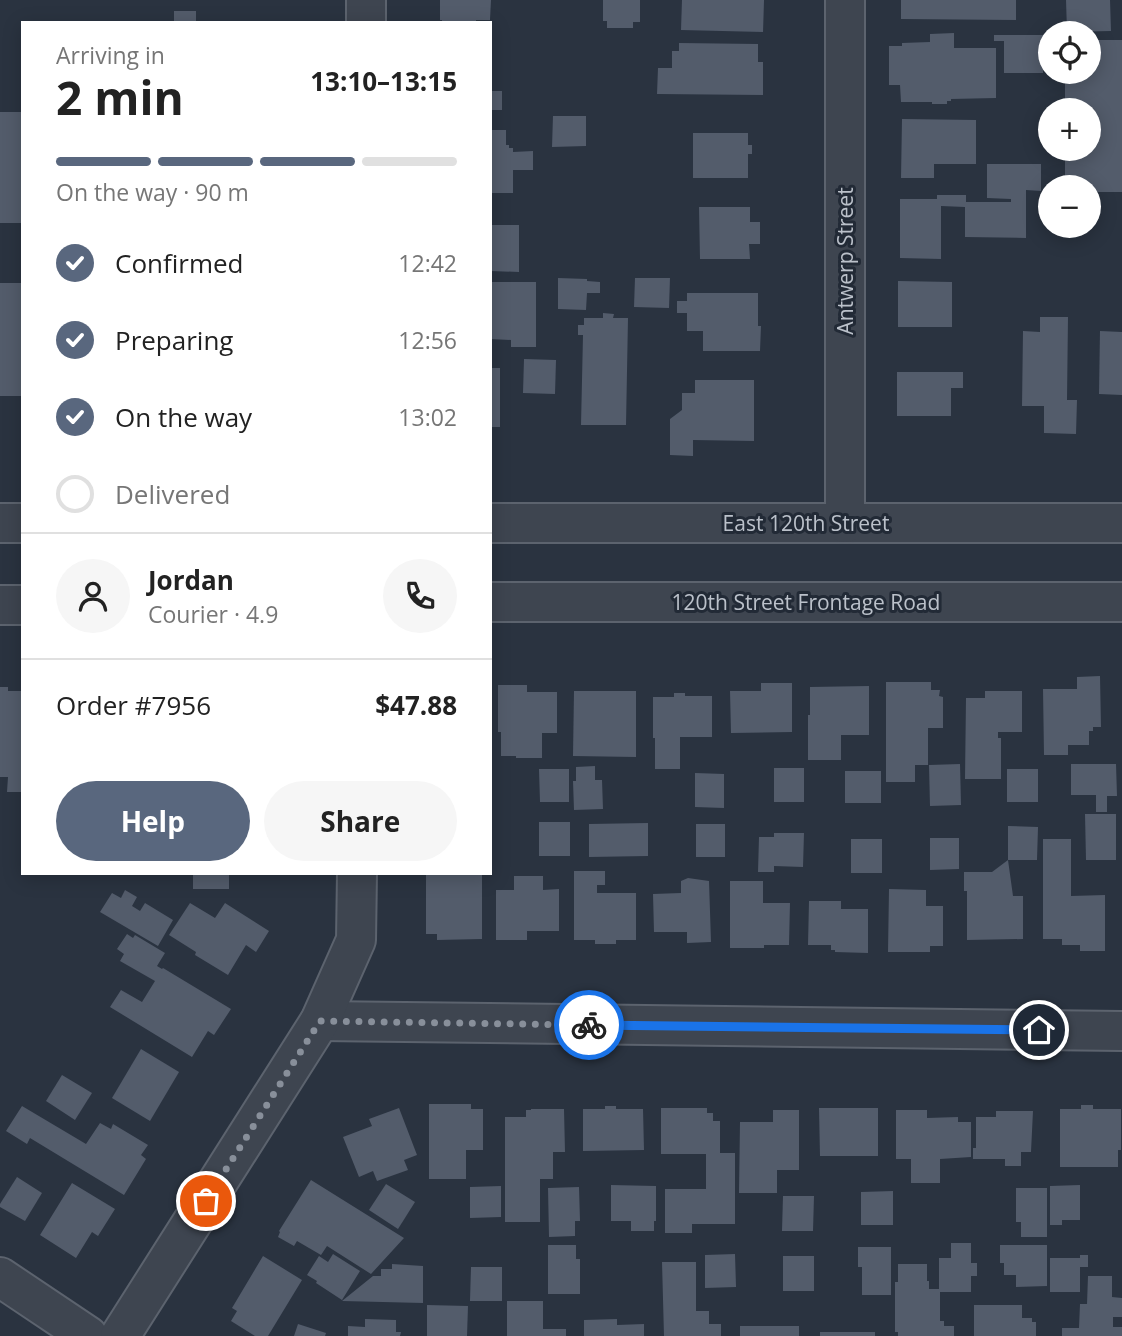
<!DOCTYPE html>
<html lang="en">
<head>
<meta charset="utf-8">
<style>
  :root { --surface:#fff; --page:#f6f6f6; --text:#222; --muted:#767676; --line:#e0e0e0; --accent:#59677e }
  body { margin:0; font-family:"Open Sans",sans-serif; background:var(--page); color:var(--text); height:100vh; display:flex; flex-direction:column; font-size:26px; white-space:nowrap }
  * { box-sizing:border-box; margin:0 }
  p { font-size:23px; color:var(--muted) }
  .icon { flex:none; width:38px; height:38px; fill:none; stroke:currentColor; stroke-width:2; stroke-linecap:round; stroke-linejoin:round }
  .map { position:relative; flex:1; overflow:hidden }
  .sheet { position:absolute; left:21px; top:21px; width:471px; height:854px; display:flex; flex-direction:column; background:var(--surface); border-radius:0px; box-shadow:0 4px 18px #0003 }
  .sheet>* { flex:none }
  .controls { position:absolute; left:1038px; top:21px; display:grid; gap:14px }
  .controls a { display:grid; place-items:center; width:63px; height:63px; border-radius:50%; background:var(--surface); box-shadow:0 4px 18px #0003; font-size:35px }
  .pin { position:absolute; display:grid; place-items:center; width:60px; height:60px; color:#fff; margin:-30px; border:4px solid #fff; border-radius:50%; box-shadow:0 2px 7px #0007 }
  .courier { position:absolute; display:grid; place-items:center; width:70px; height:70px; margin:-35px; border:5px solid #1a73e8; border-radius:50%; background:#fff; color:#222; box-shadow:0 2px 9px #0007 }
  .summary em { font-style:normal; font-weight:700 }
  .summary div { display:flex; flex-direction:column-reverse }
  .summary { display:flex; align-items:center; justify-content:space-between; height:119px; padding:0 35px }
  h1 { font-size:46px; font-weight:700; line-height:52px }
  .bar { display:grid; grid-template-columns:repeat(4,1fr); gap:10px 7px; align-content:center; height:84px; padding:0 35px }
  .bar i { height:9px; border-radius:5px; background:var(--line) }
  .bar .on { background:var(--accent) }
  .bar p { grid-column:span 4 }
  .line { display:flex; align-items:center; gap:18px; padding:0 35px; border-top:2px solid var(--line) }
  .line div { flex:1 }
  .round { display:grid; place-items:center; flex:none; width:74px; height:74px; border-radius:37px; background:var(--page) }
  ol { padding:0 35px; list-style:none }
  li { display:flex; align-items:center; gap:21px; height:77px }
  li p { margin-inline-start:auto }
  li .icon { padding:7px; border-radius:50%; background:var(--accent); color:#fff; stroke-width:4 }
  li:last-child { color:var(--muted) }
  li i { width:38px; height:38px; border:4px solid var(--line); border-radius:50% }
  .primary-button { display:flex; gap:14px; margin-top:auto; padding:14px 35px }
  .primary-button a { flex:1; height:80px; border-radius:42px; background:var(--accent); color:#fff; font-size:28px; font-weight:700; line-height:80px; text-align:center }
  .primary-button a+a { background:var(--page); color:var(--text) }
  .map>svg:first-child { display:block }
  .building { fill:#535c6b }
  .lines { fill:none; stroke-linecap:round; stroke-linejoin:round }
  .minor-casing { stroke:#5c636e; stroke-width:42 }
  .minor { stroke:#3e4550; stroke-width:38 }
  .done { stroke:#888f9a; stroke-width:7; stroke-dasharray:0 12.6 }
  .route { stroke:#1a73e8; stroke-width:9 }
  .labels { text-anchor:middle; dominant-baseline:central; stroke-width:6; stroke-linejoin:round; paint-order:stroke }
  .street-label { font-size:21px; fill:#bbc1ca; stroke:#222a36 }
</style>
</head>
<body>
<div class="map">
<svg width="1122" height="1336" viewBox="0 0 1122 1336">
  <rect width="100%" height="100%" fill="#2a3340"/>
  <g class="building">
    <path d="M440,0H491L490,20H476V23H442V20H440Z"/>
    <path d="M603,0H640V22H633V28H607V21H603Z"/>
    <path d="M682,0H764L763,32L681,30Z"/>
    <path d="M901,0H1016V20L901,19Z"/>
    <path d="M1066,0H1110L1111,31L1067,32Z"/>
    <rect x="174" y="11" width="22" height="12"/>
    <path d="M954,33V48H996V98L951,99V101H947V104H932V102H901L900,85H889V46H902V43L930,42V34Z"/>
    <path d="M994,35H1043V73H1004V41H994Z"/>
    <path d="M1088,40H1122V192H1088V187H1065V149H1088V110H1065V72H1088Z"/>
    <path d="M679,43L758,44V62H763V95L657,94L658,68H672V51H679Z"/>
    <rect x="490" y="91" width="12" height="19"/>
    <rect x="0" y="112" width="23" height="111"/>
    <path d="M553,116H586V146L552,147Z"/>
    <path d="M902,119L976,120V164H934V178H901Z"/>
    <path d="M490,130H506V145H509V148H513V152L533,151V170H513V193H490Z"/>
    <path d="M693,133H748V145H752V154H748V178H693Z"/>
    <path d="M987,164H1041V191L1026,190V238L965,237V207L941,206V259L900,258V199H937V195H966V202H1011V199L987,198Z"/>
    <path d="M699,207H750V222H760V244H749L750,259H700Z"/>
    <path d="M490,225H519V272L490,271Z"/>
    <path d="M558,278L587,279V281L600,282V293H587L586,310L558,309Z"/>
    <path d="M635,278H670L669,308L634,307Z"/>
    <path d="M898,281L952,282V327H898Z"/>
    <path d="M490,282H536V347H511V340L490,339Z"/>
    <rect x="0" y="283" width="23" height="113"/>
    <path d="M687,293H758V326H761L760,351H703V331H687V313H677V301H687Z"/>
    <path d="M603,313L614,314L613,318H628L626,425H581L583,335H578V325H584V318H603Z"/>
    <path d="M1040,317H1068L1067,400H1077L1076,434L1044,433V406H1022L1023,331L1040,332Z"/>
    <path d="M1100,331L1122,332V395L1099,394Z"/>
    <path d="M524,359L556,360L555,394L523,393Z"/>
    <rect x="490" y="368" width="10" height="59"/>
    <path d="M897,372H963V388H951V416H897Z"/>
    <path d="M695,380H754V441L693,440V456L670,455V419L682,410V393H695Z"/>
    <path d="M1100,676L1101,727H1093V731H1089V745H1068V755H1044L1043,689H1077V677Z"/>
    <path d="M886,682H931V690H940L939,696L943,697V728H928V765H915V782H886Z"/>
    <path d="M761,683H792V732L731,733L730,691H761Z"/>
    <path d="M498,685H527V692H557V733H542V758H516V756H501V732H498Z"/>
    <path d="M869,686V735H841V760H808V715H810V687Z"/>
    <path d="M0,687H8V691H23V792H7L8,777H0Z"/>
    <path d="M574,691H636V757L573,756Z"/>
    <path d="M985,691H1022V732H998V738H1001V779H965L966,698H985Z"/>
    <path d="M674,693H685V696H712V737H680V769H655V738H653V697H674Z"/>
    <path d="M960,764L961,805L930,806L929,765Z"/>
    <path d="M1071,764H1116L1117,796H1107V812H1096V795H1071Z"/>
    <path d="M595,766V780H602L603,809L574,810L573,781H576V767Z"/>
    <rect x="774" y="768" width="30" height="34"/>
    <path d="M539,769H569V802H540Z"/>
    <rect x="1007" y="769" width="31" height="33"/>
    <rect x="845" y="771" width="36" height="32"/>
    <path d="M695,773L724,774V808L695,807Z"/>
    <path d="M1085,814H1116V860H1086Z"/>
    <rect x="539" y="822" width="31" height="34"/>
    <path d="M648,823V856L589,857V824Z"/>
    <rect x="696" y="824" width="29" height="33"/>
    <path d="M1008,826L1038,827L1037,860H1008Z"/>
    <path d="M774,833H804L803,867L774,866V872H758L759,837H774Z"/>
    <path d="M930,838H959V869L930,870Z"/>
    <rect x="851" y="839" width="31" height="34"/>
    <path d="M1043,839H1071V896L1105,895V951H1080V945H1062V939H1043Z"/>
    <path d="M1008,860L1013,896H1023V939L967,940V891H964V872H992Z"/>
    <path d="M574,871H605V885H597V893H636V940H616V944H595V940H574Z"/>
    <rect x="193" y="873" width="36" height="16"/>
    <path d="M426,873H482V939L437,940V934H426Z"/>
    <path d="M514,876H543V890L559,889V931H527V940H496V890H514Z"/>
    <path d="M688,878L709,881L711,942L687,943V932H654L653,894L681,893V881Z"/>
    <path d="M730,881H763V903H790L789,945H764V948H730Z"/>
    <path d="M889,889L926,890V906H943V946H930V952H888Z"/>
    <path d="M125,890L137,897L132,906L140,911L145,903L173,920L158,946L100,912L112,893L121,898Z"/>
    <path d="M809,901H841V909H868V953L835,952V950H831V945H808Z"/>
    <path d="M190,903L215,918L225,903L269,931L256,952L246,945L228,975L195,955L196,952L169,935Z"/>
    <path d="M127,934L133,938L135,935L165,953L157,966L162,969L163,968L231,1009L214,1035L208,1031L192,1057L110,1007L121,990L142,1002L155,981L120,961L124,954L117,949Z"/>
    <path d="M141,1049L179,1072L150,1121L112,1098Z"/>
    <path d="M62,1075L92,1093L75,1120L46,1101Z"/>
    <path d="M429,1104H471V1109H483V1150H466V1179H429Z"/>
    <path d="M1081,1105H1093V1109H1121V1150H1118V1167H1060V1109H1081Z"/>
    <path d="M22,1106L86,1144L100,1123L111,1129L113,1124L148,1145L141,1155L146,1159L124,1195L30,1138L27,1144L6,1131Z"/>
    <path d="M605,1106H616V1109H643L644,1150L583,1151V1109H605Z"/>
    <path d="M399,1108L417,1155L404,1160L408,1170L377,1181L373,1171L359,1177L343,1137L372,1126L369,1119Z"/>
    <path d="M661,1108H707V1113H713V1121H720V1153H735V1224H692V1233H665V1189H706V1154H661Z"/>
    <path d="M819,1108H878V1156H820Z"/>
    <path d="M531,1109H564L565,1152H553V1179H540V1222H505V1117H526V1110H531Z"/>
    <path d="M773,1110H799V1170H777V1193H739L740,1122H773Z"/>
    <path d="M896,1110H927V1118L958,1117V1122H971V1157L940,1159V1183H911V1159H896Z"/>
    <path d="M996,1111H1033L1031,1152H1021V1166H1005V1159H973V1148H976V1117H996Z"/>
    <path d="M17,1177L42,1193L25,1221L0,1207V1204Z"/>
    <path d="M311,1180L404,1238L371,1274L327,1246L321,1255L297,1241L294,1246L278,1237L280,1232L279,1231Z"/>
    <path d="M72,1183L115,1209L98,1236L92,1232L76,1258L40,1235Z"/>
    <path d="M386,1184L415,1202L398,1229L369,1210Z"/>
    <path d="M611,1185L656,1186V1221H654V1231H631V1221H611Z"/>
    <path d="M1080,1185V1220H1062V1225H1050V1186Z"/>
    <path d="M501,1186V1217L470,1218V1187Z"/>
    <path d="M579,1187L580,1221H575V1236L549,1237L548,1188Z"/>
    <path d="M1016,1188H1047V1237H1021V1222H1016Z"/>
    <path d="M893,1191V1225H861V1192Z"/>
    <path d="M783,1196H814L813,1231H782Z"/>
    <path d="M951,1243H971V1263H977V1276H971V1292H940V1321H944V1326H954V1336H898V1332H895V1282H898V1264H927V1281H929V1289H939V1258H951Z"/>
    <path d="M548,1245H576V1259H580V1294H548Z"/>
    <path d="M1000,1245H1047V1286L1016,1287V1275H1004V1263H1000Z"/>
    <path d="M858,1247H891V1295H862V1267H858Z"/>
    <path d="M333,1254L360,1271L342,1300L316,1283L317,1281L307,1275L319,1256L328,1262Z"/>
    <path d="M735,1254L736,1287L705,1288V1255Z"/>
    <path d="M1080,1255H1088V1267H1080V1292H1050V1258H1080Z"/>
    <path d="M263,1256L302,1280L268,1336H255L231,1321L237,1311L232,1308Z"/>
    <rect x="783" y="1256" width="31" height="35"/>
    <path d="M662,1262H696V1311H709V1324H721V1336H664Z"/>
    <path d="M392,1264L423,1266V1303L342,1301L373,1276H381V1269H392Z"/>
    <path d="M471,1267H502V1301H470Z"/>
    <path d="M1088,1276H1112V1297L1122,1298V1317H1113V1327H1122V1336H1062V1328H1079L1080,1304H1087Z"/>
    <path d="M507,1301H543V1329H566V1336H507Z"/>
    <path d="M427,1305L468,1306L467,1336H427Z"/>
    <path d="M974,1305H1022V1318H1032V1322H1036V1336H974Z"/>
    <path d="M365,1319L396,1320V1332H401L400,1336H348V1326L365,1327Z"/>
    <path d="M617,1319V1325L644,1324V1336H584V1320Z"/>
    <path d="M298,1324L326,1333L325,1336H294Z"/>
    <rect x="740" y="1326" width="59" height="10"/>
    <rect x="820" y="1332" width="55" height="4"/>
  </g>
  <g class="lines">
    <defs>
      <g id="minor">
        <path d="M366,23V0"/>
        <path d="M0,523H23"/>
        <path d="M490,523H1122"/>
        <path d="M845,523V0"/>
        <path d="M490,602H1122"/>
        <path d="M0,605H23"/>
        <path d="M320,1021L1122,1031"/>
        <path d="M0,1277L88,1336"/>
        <path d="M120,1336L320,1021L356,940L357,873"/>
      </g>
    </defs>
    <use href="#minor" class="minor-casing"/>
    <use href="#minor" class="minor"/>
  </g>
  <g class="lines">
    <path class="done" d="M206,1201L320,1021L589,1025"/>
    <path class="route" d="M589,1025L1039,1030"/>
  </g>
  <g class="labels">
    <g class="street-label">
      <text transform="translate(845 261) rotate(-90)">Antwerp Street</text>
      <text x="806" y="523">East 120th Street</text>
      <text x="806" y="602">120th Street Frontage Road</text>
    </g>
  </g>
</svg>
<div class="controls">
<a><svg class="icon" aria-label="locate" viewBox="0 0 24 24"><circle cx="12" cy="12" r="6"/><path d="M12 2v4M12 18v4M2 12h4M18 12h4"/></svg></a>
<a>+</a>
<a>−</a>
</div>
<div class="pin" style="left:206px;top:1201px;background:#ea580c"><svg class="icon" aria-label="bag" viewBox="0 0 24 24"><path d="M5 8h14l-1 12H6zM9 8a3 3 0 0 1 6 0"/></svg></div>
<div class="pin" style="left:1039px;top:1030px;background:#1f2937"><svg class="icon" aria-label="home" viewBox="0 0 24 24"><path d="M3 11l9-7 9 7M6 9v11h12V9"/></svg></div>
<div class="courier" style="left:589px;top:1025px"><svg class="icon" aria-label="bike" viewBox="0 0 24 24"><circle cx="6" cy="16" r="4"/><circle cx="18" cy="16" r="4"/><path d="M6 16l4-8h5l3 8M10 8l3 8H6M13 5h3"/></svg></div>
<section class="sheet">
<div class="summary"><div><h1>2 min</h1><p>Arriving in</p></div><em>13:10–13:15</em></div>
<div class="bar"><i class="on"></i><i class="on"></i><i class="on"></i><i></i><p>On the way · 90 m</p></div>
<ol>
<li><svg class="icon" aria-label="check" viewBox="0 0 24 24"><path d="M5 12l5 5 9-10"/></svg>Confirmed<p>12:42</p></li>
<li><svg class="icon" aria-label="check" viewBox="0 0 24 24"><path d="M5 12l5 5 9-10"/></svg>Preparing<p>12:56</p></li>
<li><svg class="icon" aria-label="check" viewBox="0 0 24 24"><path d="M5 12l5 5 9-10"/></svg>On the way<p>13:02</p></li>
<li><i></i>Delivered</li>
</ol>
<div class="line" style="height:126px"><a class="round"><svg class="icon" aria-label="person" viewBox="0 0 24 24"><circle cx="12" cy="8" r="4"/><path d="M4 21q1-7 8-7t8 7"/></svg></a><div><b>Jordan</b><p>Courier · 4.9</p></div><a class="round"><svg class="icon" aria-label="phone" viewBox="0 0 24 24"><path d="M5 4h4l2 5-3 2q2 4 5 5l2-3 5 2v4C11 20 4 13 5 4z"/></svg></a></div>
<div class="line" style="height:91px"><div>Order #7956</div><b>$47.88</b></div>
<div class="primary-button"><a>Help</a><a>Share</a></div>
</section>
</div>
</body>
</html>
